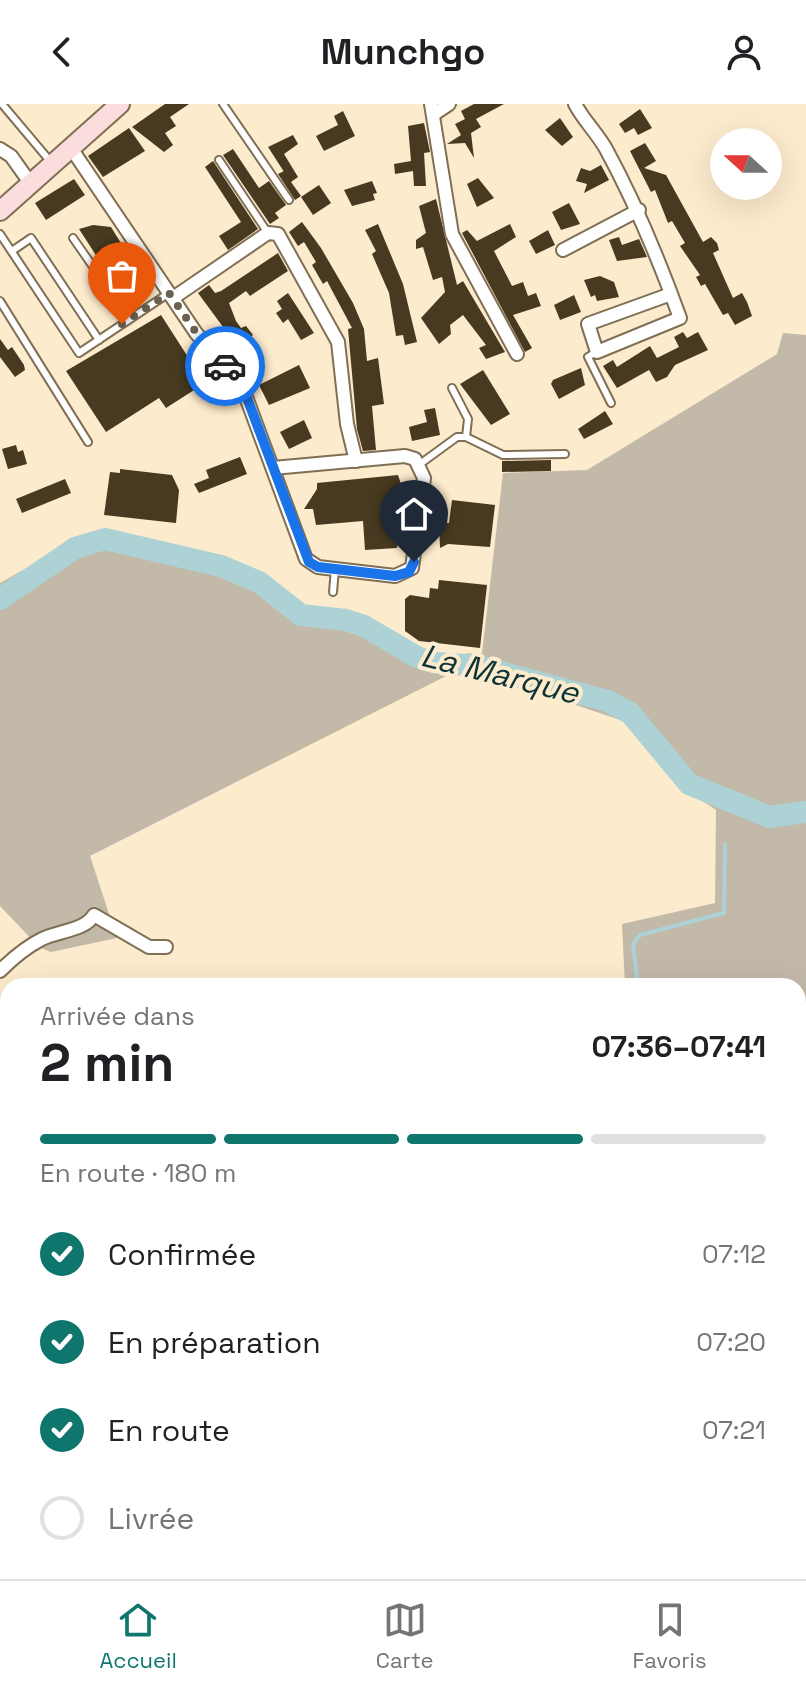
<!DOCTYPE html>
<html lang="fr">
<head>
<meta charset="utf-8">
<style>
  :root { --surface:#fff; --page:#f2f2f2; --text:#202124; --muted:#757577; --line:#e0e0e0; --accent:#0f766e }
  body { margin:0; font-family:"Space Grotesk",sans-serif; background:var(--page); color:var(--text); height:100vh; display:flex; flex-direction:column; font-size:30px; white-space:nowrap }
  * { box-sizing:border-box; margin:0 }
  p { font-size:26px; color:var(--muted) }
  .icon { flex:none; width:44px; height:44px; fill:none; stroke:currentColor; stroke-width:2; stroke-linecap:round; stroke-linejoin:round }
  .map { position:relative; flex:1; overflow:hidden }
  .sheet { position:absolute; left:0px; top:874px; width:806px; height:602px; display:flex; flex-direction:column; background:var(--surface); border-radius:24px 24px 0 0; box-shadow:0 8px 32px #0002 }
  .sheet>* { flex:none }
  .needle { width:52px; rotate:291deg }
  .buttons { position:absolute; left:710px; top:24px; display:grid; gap:16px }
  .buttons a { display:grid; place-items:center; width:72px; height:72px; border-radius:50%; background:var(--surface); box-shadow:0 8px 32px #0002; font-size:40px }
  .pin { position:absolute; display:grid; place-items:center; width:68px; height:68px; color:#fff; margin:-82px -34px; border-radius:50% 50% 50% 0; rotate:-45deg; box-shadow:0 0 8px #0007 }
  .pin .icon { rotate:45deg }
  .courier { position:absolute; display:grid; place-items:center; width:80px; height:80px; margin:-40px; border:6px solid #1a73e8; border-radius:50%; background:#fff; color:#222; box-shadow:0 2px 10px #0007 }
  .overview em { font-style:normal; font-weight:700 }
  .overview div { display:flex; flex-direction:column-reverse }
  .overview { display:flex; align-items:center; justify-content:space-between; height:136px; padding:0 40px }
  h1 { font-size:52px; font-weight:700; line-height:60px }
  .bar { display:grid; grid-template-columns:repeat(4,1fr); gap:12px 8px; align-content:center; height:96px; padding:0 40px }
  .bar i { height:10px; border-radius:6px; background:var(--line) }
  .bar .active { background:var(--accent) }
  .bar p { grid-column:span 4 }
  ol { padding:0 40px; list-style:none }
  li { display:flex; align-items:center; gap:24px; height:88px }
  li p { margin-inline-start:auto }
  li .icon { padding:8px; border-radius:50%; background:var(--accent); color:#fff; stroke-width:4 }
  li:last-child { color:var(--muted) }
  li i { width:44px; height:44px; border:4px solid var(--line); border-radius:50% }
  header { display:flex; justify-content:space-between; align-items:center; height:104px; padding:0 40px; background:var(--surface); font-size:36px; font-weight:700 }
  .menu { display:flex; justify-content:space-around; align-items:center; height:112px; border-top:2px solid var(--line); background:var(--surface); font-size:22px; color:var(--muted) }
  .menu a { display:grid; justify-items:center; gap:4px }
  .menu .active { color:var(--accent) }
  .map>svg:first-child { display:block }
  .green { fill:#c2b9a9 }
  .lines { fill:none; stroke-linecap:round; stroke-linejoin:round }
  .stream { stroke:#acd2d6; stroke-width:4 }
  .river { stroke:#acd2d6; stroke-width:22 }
  .building { fill:#483a20 }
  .lane-casing { stroke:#7f6f54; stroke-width:10 }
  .street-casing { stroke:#7f6f54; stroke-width:16 }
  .secondary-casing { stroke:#7f6f54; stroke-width:22 }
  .highway-casing { stroke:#fff; stroke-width:26 }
  .lane { stroke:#fff; stroke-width:6 }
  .street { stroke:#fff; stroke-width:12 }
  .secondary { stroke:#fcdddd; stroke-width:18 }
  .highway { stroke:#f58f8f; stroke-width:22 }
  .done { stroke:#6b614f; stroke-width:8; stroke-dasharray:0 14.4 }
  .route { stroke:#1a73e8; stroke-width:10 }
  .labels { text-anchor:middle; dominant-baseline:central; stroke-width:8; stroke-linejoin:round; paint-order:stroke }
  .water-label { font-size:32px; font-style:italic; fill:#0f3438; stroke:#fdebcd }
</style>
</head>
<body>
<header><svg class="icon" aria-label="back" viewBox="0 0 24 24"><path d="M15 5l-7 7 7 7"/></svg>Munchgo<svg class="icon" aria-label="person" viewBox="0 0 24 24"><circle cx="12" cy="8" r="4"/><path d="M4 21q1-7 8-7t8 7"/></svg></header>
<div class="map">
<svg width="806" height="1475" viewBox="0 0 806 1475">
  <rect width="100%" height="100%" fill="#fdebcd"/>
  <g class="green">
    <path d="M783,229L806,231V1014L798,1024V882H625L622,820L715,799L716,706L681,682L632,620L508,578L456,567L90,752L117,834L51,848L39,843L0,802V479L89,429L136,435L251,467L305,506L375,519L430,551L482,549L503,369L587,366L777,250Z"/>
    <path d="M0,970L8,976V1143L0,1136Z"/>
    <path d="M806,1052V1475H384L391,1468H798V1061Z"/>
    <path d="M235,1468H355L347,1475H228Z"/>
  </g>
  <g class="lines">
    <g class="stream">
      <path d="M638,882L633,840L640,831L724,809L725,740"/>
      <path d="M798,1396L806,1401"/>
      <path d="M687,1468V1475"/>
    </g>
    <path class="river" d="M0,495L75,444L105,435L221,462L259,478L301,511L346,516L364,522L417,553L437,559L478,562L608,597L630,609L689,680L769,713L806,708"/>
  </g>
  <g class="building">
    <path d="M165,0H189L170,13L176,22L165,29L173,41L164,48L132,23Z"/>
    <path d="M474,0H504L476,15L481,23L471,29L474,54L465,39L447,40L461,31L455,20L465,15L461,7Z"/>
    <path d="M640,5L652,24L638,31L634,24L625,29L619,20Z"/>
    <path d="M343,7L355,32L324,47L316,32L338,21L334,12Z"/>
    <path d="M560,14L573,33L562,42L545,26Z"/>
    <path d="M424,19L430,48L424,49L426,82H414L413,67L395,70L394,60L411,57L408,22Z"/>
    <path d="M129,24L145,47L103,73L88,52Z"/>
    <path d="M293,31L298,40L284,50L298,73L291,78L301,92L295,96L278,70L284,67L288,74L268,43Z"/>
    <path d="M645,39L656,57L644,64L666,71L703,138L711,133L717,139L719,146L713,149L733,194L742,189L747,198L752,212L735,221L728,209L723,211L705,180L701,182L696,173L700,171L680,142L685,139L672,117L668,119L655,86L651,88L630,47Z"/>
    <path d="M233,45L259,84L269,77L286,101L275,109L279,114L270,120L223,51Z"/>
    <path d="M213,57L258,125L228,146L219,132L241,118L205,63Z"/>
    <path d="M601,61L609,76L584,89L587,80L576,77L581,64L590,67Z"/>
    <path d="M478,74L494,94L477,103L467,80Z"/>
    <path d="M74,75L85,91L46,116L35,99Z"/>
    <path d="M372,77L377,89L373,90L375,96L352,102L344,86Z"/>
    <path d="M319,81L331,99L313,111L301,93Z"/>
    <path d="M436,95L457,181L463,177L505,248L486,255L479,244L486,241L463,211L450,221L451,230L439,240L421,214L445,188L442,173L433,176L423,143L416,145V136L426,129L419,102Z"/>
    <path d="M569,99L580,120L561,126L552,108Z"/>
    <path d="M302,118L321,144L353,199L364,225L367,257L378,254L384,300L372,302L376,346L363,347L357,325L348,225L352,224L327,177L323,180L312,161L316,158L304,138L298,142L289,128Z"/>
    <path d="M378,120L403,180L417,238L405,241L403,231L396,232L389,189L372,150L376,147L365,126Z"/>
    <path d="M510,120L516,133L494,147L512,182L523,178L528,192L536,189L541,202L513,211L532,244L525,248L462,129L467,126L477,137Z"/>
    <path d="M93,121L111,123L124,144L101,159L79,125Z"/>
    <path d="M548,126L555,141L536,150L529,137Z"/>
    <path d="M619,133L622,141L639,135L647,153L617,157L609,136Z"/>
    <path d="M278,149L288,167L250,192L246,187L229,199L236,217L241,224L246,222L253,231L249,234L263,255L251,261L198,189L209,181L215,189L221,187Z"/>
    <path d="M600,172L614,178L619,193L597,197L595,191L591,193L584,176Z"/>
    <path d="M288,189L314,229L301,236L288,215L283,219L276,209L282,205L277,197Z"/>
    <path d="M574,191L581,208L560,216L554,201Z"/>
    <path d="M161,211L197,267L205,262L213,274L166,304L159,294L106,328L66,267Z"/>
    <path d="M683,228L687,234L698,228L708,246L675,261L667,273L656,278L649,266L617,284L603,262L613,256L617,263L650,242L657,254L679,243L674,233Z"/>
    <path d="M0,235L8,246L12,243L24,261L25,266L15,273L0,253Z"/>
    <path d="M299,261L310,284L269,301L259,281Z"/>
    <path d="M581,264L585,281L559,295L551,280L553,276Z"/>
    <path d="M483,266L510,310L491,321L460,280Z"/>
    <path d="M435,304L440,331L412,337L409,323L427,318L424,306Z"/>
    <path d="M605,307L613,320L584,335L578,325Z"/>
    <path d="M304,316L312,334L289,345L280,328Z"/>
    <path d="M16,341L18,348L23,346L27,360L8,365L2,345Z"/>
    <path d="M240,353L247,370L199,389L194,380L209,374L206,366Z"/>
    <path d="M551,356V367L502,368V357Z"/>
    <path d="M120,365L172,371L179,386L176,419L104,411L110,368L120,369Z"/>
    <path d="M398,371L403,386L397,444L365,446L363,417L316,421L313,405H304L317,385V379Z"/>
    <path d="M65,375L71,389L22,409L16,395Z"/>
    <path d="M452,396L495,401L490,443L448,440L440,444L439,418L449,419Z"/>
    <path d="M439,476L487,481L480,544L419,537L405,527V495L410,491L429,494L430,484L438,485Z"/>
  </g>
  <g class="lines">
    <defs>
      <g id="lane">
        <path d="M2,0L50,57"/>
        <path d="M223,0L289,96"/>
        <path d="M219,56L268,129"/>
        <path d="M0,130L79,249L169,189"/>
        <path d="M73,134L117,197L156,170"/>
        <path d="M12,147L31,134L99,236"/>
        <path d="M0,197L88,338"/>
        <path d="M596,248L588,253L611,299"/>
        <path d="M452,284L468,315L466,333"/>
        <path d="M420,360L457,333H466L503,351L565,350"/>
        <path d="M333,488L335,465"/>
      </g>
      <g id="street">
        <path d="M431,0L452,130L517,250"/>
        <path d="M575,0C584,17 597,29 606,45C636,100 659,156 680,214L597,248L588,220L671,190"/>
        <path d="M434,10L449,0"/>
        <path d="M71,44L196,229L242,282L306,455L318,463L395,472L412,464L424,374L415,355L405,352L273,364"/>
        <path d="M0,45L11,52L31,80"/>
        <path d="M563,146L639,106"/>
        <path d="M173,194L268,129L278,130L338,238L347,320L356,357"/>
        <path d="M0,867C13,854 26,843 42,835C57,827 85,827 94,811L149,843H166"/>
      </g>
      <path id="secondary" d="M0,107L120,0"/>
      <g id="highway">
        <path d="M798,1043L806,1033"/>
        <path d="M364,1475L372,1468"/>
      </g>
    </defs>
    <use href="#lane" class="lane-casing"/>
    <use href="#street" class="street-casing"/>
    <use href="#secondary" class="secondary-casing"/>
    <use href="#highway" class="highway-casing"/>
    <use href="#lane" class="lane"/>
    <use href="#street" class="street"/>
    <use href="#secondary" class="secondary"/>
    <use href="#highway" class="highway"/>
  </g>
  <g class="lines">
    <path class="done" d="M122,220L169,189L200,234L225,262"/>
    <path class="route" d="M225,262L244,286L309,458L318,463L395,472L409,468L414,458"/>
  </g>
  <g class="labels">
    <g class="water-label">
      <text transform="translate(500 570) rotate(14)">La Marque</text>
    </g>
  </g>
</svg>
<div class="buttons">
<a><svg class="needle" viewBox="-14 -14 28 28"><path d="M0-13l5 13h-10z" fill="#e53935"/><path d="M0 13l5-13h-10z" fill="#757577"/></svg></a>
</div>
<div class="pin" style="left:122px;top:220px;background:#ea580c"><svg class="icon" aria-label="bag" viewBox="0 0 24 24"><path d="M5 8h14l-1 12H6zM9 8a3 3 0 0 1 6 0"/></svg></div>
<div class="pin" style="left:414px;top:458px;background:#1f2937"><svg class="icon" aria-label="home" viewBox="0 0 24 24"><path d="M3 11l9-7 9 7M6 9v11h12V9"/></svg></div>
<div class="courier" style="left:225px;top:262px"><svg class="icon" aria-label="car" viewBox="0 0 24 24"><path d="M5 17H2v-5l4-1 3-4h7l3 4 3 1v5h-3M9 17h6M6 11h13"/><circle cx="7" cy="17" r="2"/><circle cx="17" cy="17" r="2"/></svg></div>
<section class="sheet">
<div class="overview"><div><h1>2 min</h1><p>Arrivée dans</p></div><em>07:36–07:41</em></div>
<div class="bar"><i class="active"></i><i class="active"></i><i class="active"></i><i></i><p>En route · 180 m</p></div>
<ol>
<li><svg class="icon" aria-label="check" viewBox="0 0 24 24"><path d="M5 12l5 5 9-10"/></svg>Confirmée<p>07:12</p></li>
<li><svg class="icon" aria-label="check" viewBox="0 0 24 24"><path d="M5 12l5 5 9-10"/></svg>En préparation<p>07:20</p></li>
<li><svg class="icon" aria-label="check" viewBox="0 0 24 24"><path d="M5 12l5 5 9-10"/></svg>En route<p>07:21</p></li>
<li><i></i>Livrée</li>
</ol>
</section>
</div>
<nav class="menu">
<a class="active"><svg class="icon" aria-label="home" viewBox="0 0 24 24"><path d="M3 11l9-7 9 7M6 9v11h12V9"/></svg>Accueil</a>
<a><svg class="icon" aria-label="map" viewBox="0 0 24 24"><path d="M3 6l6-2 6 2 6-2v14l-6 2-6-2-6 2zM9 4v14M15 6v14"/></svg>Carte</a>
<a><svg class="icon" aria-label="saved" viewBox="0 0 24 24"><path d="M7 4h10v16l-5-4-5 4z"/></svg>Favoris</a>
</nav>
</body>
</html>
